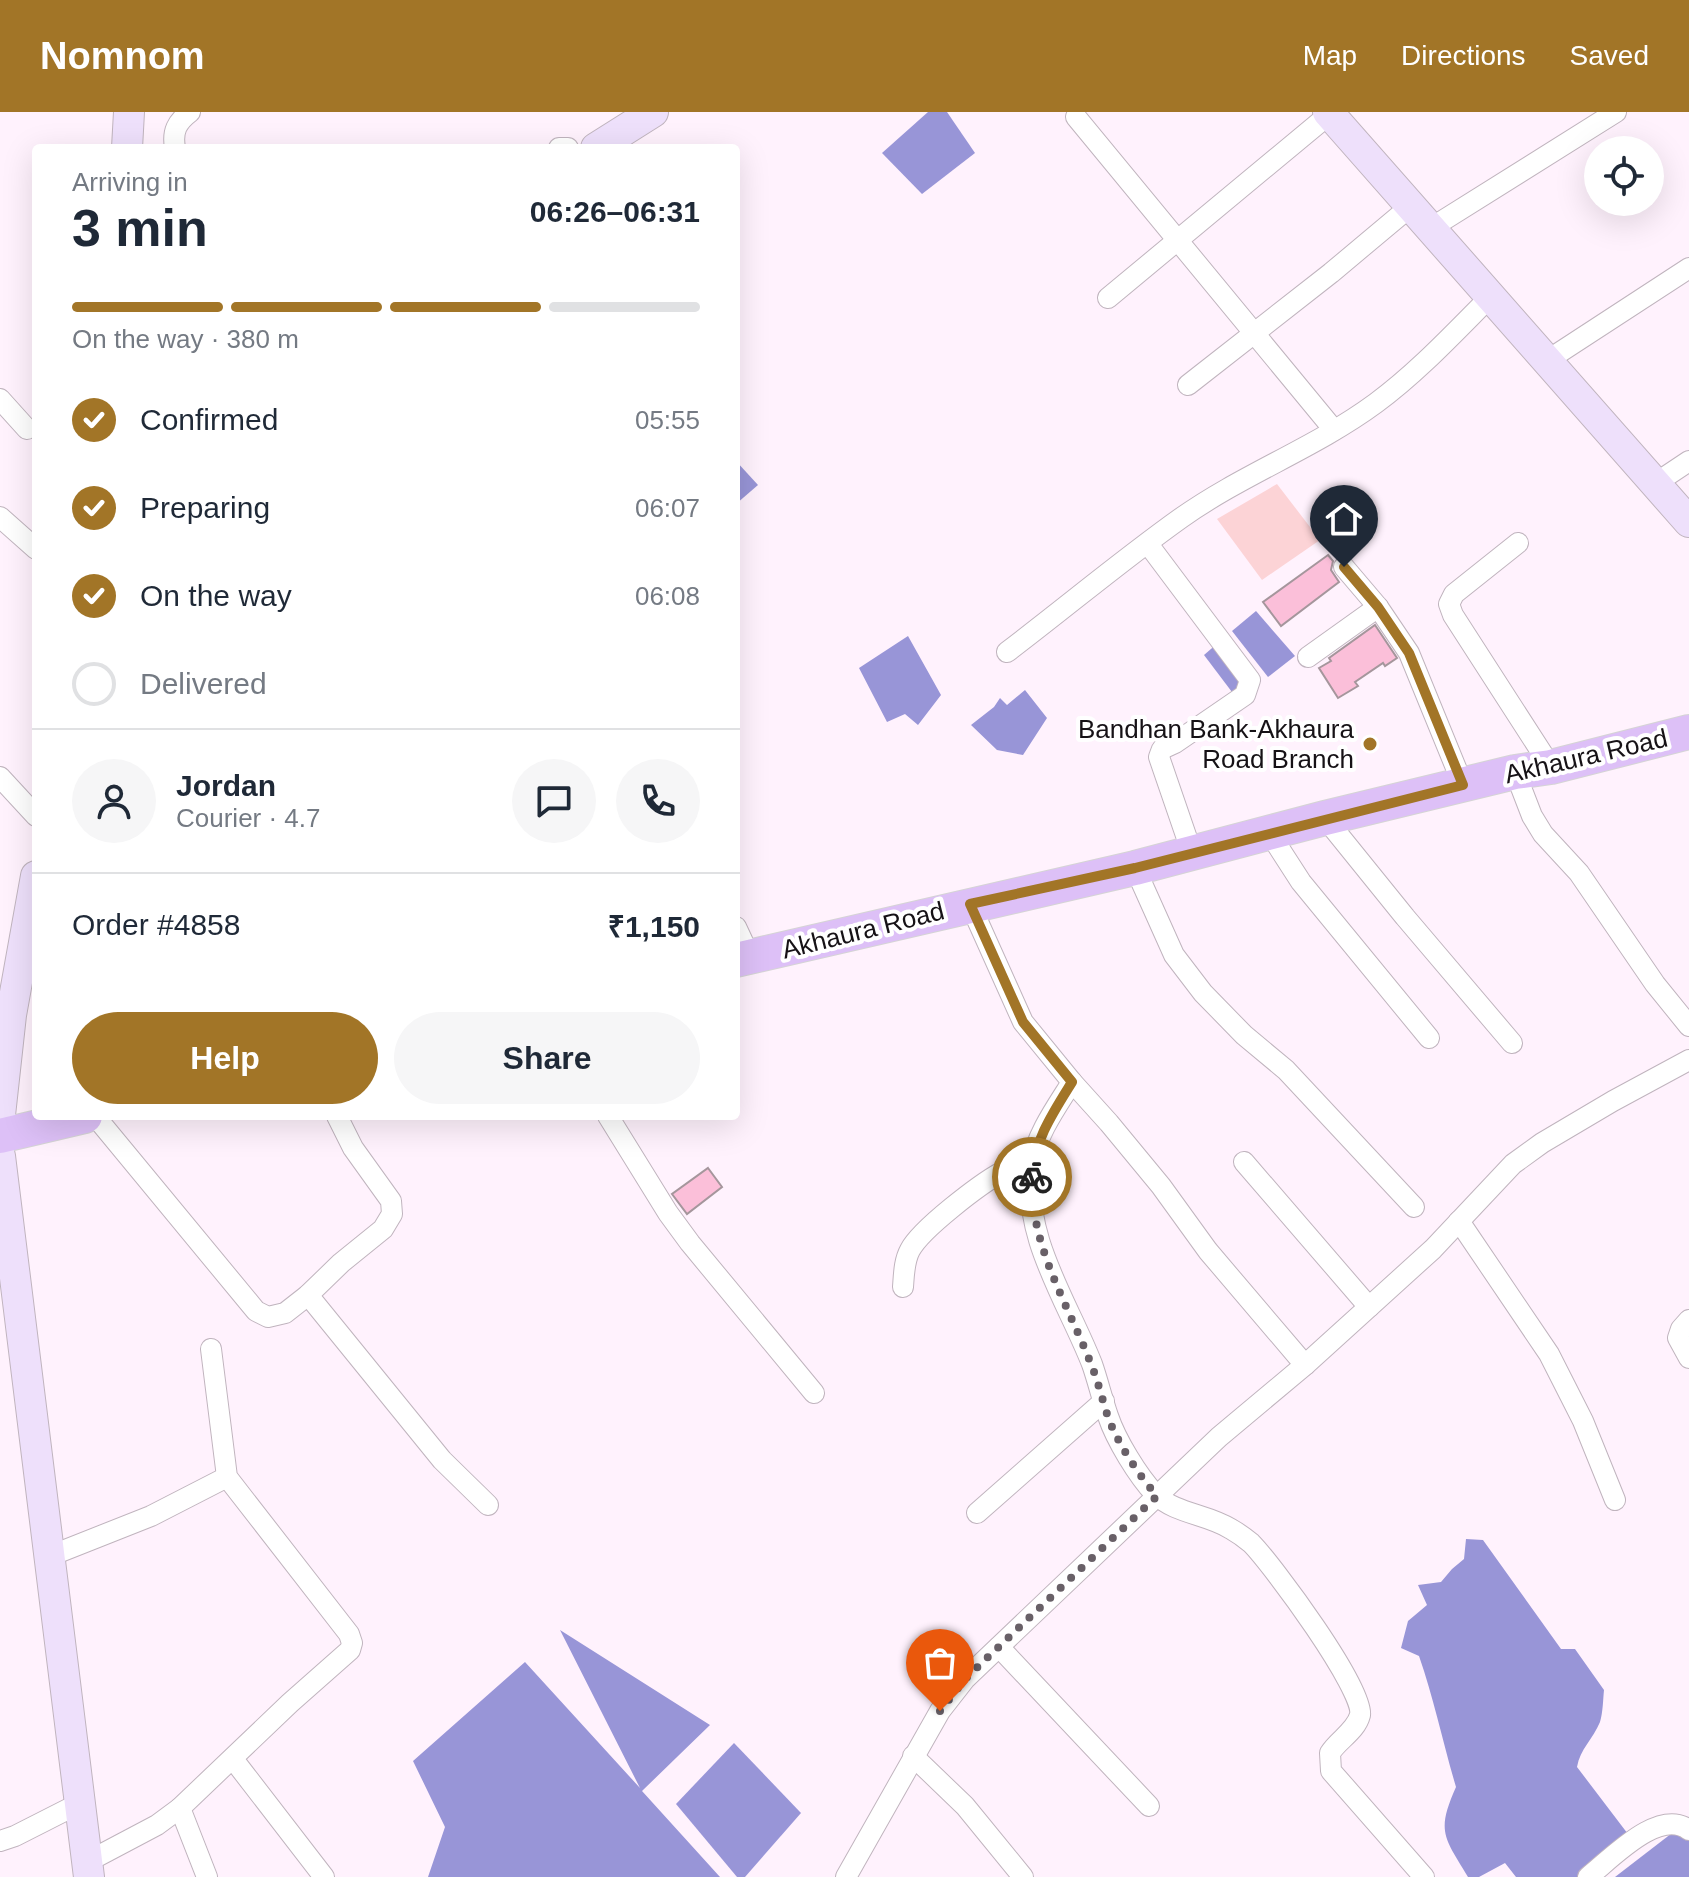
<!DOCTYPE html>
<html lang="en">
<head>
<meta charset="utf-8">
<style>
  :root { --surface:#fff; --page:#f6f6f7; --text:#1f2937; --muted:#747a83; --line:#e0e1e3; --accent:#a27527 }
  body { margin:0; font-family:Arial,sans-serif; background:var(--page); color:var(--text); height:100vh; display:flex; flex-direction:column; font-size:30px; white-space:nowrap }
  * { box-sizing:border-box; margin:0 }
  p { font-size:26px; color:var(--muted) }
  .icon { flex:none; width:44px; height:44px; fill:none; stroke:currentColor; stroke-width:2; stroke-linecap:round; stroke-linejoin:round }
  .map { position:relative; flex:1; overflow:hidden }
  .sheet { position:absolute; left:32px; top:32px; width:708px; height:976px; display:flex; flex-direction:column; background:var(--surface); border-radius:8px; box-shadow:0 8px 32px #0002 }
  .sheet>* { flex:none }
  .buttons { position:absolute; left:1584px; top:24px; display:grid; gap:16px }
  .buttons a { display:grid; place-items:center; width:80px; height:80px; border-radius:50%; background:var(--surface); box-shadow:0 8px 32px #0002; font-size:40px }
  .pin { position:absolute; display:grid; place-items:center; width:68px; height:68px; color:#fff; margin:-82px -34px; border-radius:50% 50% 50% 0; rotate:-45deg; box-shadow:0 0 8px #0007 }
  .pin .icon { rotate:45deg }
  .courier { position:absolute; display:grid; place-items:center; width:80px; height:80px; margin:-40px; border:6px solid #a27527; border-radius:50%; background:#fff; color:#222; box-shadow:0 2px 10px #0007 }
  .headline em { font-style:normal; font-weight:600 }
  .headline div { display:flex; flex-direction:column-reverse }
  .headline { display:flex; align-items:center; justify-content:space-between; height:136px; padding:0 40px }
  h1 { font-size:52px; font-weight:600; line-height:60px }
  .bar { display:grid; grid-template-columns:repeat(4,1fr); gap:12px 8px; align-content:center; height:96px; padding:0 40px }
  .bar i { height:10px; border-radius:6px; background:var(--line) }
  .bar .selected { background:var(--accent) }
  .bar p { grid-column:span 4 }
  .line { display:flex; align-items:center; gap:20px; padding:0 40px; border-top:2px solid var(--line) }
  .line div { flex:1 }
  .round { display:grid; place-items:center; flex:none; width:84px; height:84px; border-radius:42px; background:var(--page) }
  ol { padding:0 40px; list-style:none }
  li { display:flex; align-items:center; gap:24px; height:88px }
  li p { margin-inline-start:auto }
  li .icon { padding:8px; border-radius:50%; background:var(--accent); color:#fff; stroke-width:4 }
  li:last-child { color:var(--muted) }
  li i { width:44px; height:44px; border:4px solid var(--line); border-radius:50% }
  .action { display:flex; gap:16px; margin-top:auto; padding:16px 40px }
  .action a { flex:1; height:92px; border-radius:48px; background:var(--accent); color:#fff; font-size:32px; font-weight:600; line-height:92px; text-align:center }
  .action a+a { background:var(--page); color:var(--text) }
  header { display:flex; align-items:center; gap:48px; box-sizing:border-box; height:112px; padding:0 40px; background:var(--accent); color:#fff }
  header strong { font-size:38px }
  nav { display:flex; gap:44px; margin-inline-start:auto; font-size:28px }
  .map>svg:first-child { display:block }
  .green { fill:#fcd3d6 }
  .water { fill:#9895d7 }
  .building { fill:#fbbfd9; stroke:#a5969c; stroke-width:2 }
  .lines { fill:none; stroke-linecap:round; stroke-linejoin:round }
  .street-casing { stroke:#c0b4be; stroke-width:22 }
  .secondary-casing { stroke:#c0b4be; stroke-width:32 }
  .primary-casing { stroke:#d5d4d5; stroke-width:36 }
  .street { stroke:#fff; stroke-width:20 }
  .secondary { stroke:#eee0fb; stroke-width:30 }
  .primary { stroke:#ddc0f7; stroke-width:34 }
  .done { stroke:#686067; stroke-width:8; stroke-dasharray:0 14.4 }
  .route { stroke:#a27527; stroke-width:10 }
  .poi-dot { fill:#a27527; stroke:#fff; stroke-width:3 }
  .labels { text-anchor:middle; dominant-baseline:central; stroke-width:8; stroke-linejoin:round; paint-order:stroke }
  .poi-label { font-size:26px; fill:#161216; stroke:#fff; text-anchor:end }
  .street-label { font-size:26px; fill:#161216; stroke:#fff }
</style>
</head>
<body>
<header>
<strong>Nomnom</strong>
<nav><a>Map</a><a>Directions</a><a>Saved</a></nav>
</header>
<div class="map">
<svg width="1689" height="1765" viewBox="0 0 1689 1765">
  <rect width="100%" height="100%" fill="#fff2fd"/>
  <path class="green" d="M1277,372L1320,428L1262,468L1217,407Z"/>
  <g class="water">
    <path d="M928,0H947L975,41L922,82L882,41Z"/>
    <path d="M736,349L758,373L736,392Z"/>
    <path d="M1256,499L1295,544L1268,565L1232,519Z"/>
    <path d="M908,524L941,583L918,613L905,602L887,610L859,556Z"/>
    <path d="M1226,524L1261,569L1238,588L1204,543Z"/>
    <path d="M1025,578L1047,606L1023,643L997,638L971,613L994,595L1000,586L1007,593Z"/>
    <path d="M1466,1427L1483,1428L1561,1537H1575L1604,1578C1603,1588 1603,1600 1600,1610C1593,1627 1580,1637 1577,1655L1631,1726L1580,1765H1516L1505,1751L1479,1765H1468C1444,1725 1436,1720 1456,1675C1443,1631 1434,1587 1419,1544L1401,1536L1408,1509L1427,1493L1418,1473L1441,1470L1452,1457L1464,1447Z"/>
    <path d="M560,1518L710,1613L642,1679L720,1765H428L445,1715L413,1649L525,1550L640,1676Z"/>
    <path d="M734,1631L801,1701L745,1765H737L676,1692Z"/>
    <path d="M1676,1718L1689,1728V1765H1615Z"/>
  </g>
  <g class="building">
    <path d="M1328,443L1333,449L1331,458L1339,470L1281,514L1263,490Z"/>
    <path d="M1375,513L1397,546L1385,554L1383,551L1355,570L1358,574L1338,586L1319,556L1331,549L1329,546Z"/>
    <path d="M708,1056L722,1075L687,1102L672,1082Z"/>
  </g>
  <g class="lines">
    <defs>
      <g id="street">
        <path d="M1076,5L1334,318"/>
        <path d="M175,36C172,19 177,10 190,0"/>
        <path d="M559,36H568"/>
        <path d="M1431,116L1616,0"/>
        <path d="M1108,186L1332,0"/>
        <path d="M1548,248L1689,156"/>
        <path d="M1188,273L1331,161L1411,94"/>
        <path d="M0,287L27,317"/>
        <path d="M1656,371L1689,349"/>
        <path d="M0,405L36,437"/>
        <path d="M1518,431L1454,482L1449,492L1453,503L1551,655"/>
        <path d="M1148,432L1250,568L1245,583L1175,631L1162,637L1159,645L1192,741"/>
        <path d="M1344,455L1378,495L1409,541L1463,673"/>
        <path d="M1007,540C1065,496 1122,448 1181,406C1243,362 1315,336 1376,291C1418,260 1454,221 1492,183"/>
        <path d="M1308,545L1378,495"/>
        <path d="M1515,660L1532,704L1543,722L1579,761L1655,872L1689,914"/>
        <path d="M0,665L36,704"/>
        <path d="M1325,706L1405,805L1512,931"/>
        <path d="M1270,722L1301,770L1429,926"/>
        <path d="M1135,756L1174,843L1203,881L1244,923L1286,958L1414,1095"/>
        <path d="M970,792L1023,910L1072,970C1057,994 1036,1023 1032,1051C1021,1124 1067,1188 1092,1252C1098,1269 1102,1287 1108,1304C1116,1328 1138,1364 1155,1382C1175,1402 1208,1402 1231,1417C1238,1421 1245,1426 1251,1431C1272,1452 1365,1578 1360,1603C1356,1619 1338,1628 1330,1641L1331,1659L1424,1765"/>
        <path d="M736,815L750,845"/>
        <path d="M1072,970L1109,1011L1161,1074L1208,1139L1305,1253"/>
        <path d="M95,1004L256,1199L268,1205L285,1201L308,1183L341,1151L383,1117L392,1102L391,1089L353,1036L337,1004"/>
        <path d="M608,1004L668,1101L690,1131L814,1281"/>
        <path d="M1244,1050L1369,1195"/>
        <path d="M1459,1109L1549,1242L1583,1309L1615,1388"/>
        <path d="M903,1175C904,1162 904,1149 910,1138C921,1117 980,1072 1002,1060C1011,1056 1022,1053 1032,1050"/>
        <path d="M308,1183L442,1348L488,1393"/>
        <path d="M1689,1208L1681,1217L1678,1226L1689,1246"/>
        <path d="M977,1401L1104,1289"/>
        <path d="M50,1444L151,1404L227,1365"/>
        <path d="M999,1535L1149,1694"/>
        <path d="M913,1644L965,1694L1023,1765"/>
        <path d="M233,1647L324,1765"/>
        <path d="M180,1696L207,1765"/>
        <path d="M0,1729L15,1724L82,1690"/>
        <path d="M87,1750L157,1713L180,1696L290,1591L350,1538L352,1531L349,1522L227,1365L211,1237"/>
        <path d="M846,1765L940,1599L965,1567L1219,1325L1305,1253L1433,1137L1513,1052L1542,1031L1613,989L1689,948"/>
        <path d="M1588,1765C1611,1747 1659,1695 1689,1718"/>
      </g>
      <g id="secondary">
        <path d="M1328,0L1689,410"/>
        <path d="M127,36L129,0"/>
        <path d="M596,36L653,0"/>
        <path d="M0,1003L11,903L36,764"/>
        <path d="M0,1044C30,1284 59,1525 89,1765"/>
      </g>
      <g id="primary">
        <path d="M736,848L1135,756L1325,706L1515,660L1551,655L1689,620"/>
        <path d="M0,1024L85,1004"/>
      </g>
    </defs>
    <use href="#street" class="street-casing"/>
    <use href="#secondary" class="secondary-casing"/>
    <use href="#primary" class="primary-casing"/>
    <use href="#street" class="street"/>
    <use href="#secondary" class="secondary"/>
    <use href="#primary" class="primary"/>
  </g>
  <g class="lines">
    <path class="done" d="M940,1599L965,1567L1157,1384C1138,1362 1118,1332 1108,1305C1102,1287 1098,1269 1091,1252C1067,1190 1030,1134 1032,1065"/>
    <path class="route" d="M1032,1065C1033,1030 1054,999 1072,970L1023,910L970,792L1135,756L1463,673L1409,541L1378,495L1344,455"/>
  </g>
  <circle class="poi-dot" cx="1370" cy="632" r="8"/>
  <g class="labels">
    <g class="poi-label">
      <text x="1354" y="617">Bandhan Bank-Akhaura<tspan x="1354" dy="30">Road Branch</tspan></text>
    </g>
    <g class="street-label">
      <text transform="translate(1586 644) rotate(-13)">Akhaura Road</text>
      <text transform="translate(863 818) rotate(-14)">Akhaura Road</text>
    </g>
  </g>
</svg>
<div class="buttons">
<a><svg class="icon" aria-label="locate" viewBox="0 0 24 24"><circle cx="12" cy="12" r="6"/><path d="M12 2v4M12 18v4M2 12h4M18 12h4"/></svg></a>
</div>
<div class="pin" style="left:940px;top:1599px;background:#ea580c"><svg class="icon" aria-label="bag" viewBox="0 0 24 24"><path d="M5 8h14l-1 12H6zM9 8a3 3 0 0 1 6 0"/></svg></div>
<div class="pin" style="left:1344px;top:455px;background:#1f2937"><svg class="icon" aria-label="home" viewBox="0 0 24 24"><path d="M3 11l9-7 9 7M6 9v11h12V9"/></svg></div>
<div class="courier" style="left:1032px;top:1065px"><svg class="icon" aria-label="bike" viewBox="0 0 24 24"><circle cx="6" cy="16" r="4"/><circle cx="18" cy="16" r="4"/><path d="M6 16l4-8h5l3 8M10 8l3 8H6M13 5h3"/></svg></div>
<section class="sheet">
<div class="headline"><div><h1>3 min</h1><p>Arriving in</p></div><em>06:26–06:31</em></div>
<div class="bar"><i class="selected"></i><i class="selected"></i><i class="selected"></i><i></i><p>On the way · 380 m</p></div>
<ol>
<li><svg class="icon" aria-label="check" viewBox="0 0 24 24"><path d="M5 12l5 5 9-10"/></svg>Confirmed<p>05:55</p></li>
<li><svg class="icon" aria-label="check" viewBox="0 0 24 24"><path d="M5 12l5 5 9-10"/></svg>Preparing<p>06:07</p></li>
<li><svg class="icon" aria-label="check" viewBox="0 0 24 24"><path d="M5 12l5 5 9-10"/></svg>On the way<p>06:08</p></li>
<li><i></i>Delivered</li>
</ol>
<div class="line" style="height:144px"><a class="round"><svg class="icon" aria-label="person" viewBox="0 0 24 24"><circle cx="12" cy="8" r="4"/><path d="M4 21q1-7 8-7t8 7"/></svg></a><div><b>Jordan</b><p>Courier · 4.7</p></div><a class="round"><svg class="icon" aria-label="chat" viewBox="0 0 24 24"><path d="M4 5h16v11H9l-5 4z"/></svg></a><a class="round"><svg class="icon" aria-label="phone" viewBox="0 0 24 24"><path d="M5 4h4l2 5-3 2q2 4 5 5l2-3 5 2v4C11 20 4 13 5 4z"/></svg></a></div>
<div class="line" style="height:104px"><div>Order #4858</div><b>₹1,150</b></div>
<div class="action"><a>Help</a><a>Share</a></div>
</section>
</div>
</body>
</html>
